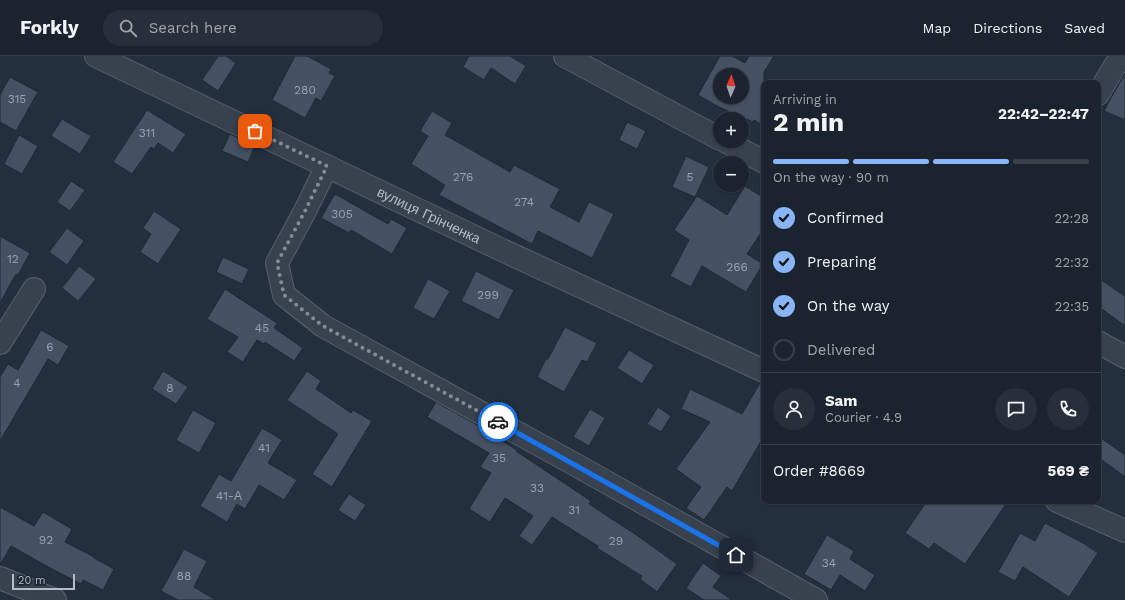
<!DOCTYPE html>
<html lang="en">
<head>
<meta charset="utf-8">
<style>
  :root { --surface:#1b232e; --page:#282f3a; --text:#f1f3f6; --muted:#a0a4aa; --line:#39404a; --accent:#8ab4f8 }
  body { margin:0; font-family:"Work Sans",sans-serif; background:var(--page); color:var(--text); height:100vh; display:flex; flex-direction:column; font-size:15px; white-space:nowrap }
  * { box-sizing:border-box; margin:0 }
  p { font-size:13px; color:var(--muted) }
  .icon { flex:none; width:22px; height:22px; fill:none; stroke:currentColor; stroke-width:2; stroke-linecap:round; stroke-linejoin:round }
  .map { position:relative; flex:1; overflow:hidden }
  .sheet { position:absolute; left:761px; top:24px; width:340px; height:424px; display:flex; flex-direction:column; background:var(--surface); border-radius:8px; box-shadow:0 1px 3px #0004,0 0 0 1px var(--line) }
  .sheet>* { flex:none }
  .needle { width:26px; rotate:2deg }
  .buttons { position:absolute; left:713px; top:12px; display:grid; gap:8px }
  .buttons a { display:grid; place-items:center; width:36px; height:36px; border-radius:50%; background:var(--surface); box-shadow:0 1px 3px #0004,0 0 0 1px var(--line); font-size:20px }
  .scale { position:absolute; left:12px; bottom:10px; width:63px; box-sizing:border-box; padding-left:4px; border:2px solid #b4bcc9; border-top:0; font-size:11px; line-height:14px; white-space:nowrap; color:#b4bcc9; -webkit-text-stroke:3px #1d2633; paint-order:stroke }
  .pin { position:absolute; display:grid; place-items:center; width:34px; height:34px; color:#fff; margin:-17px; border-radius:8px; box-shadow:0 2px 6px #0006 }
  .courier { position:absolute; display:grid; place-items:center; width:40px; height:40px; margin:-20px; border:3px solid #1a73e8; border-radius:50%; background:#fff; color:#222; box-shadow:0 1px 5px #0007 }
  .summary em { font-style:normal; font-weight:700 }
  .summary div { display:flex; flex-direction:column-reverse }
  .summary { display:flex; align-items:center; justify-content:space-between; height:68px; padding:0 12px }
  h1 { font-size:26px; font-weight:700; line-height:30px }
  .bar { display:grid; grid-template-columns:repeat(4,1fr); gap:6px 4px; align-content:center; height:48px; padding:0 12px }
  .bar i { height:5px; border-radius:3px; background:var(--line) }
  .bar .current { background:var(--accent) }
  .bar p { grid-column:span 4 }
  .line { display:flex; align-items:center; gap:10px; padding:0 12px; border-top:1px solid var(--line) }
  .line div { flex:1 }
  .round { display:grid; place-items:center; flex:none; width:42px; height:42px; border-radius:21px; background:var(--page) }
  ol { padding:0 12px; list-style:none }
  li { display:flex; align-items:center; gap:12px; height:44px }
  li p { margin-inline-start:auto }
  li .icon { padding:4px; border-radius:50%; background:var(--accent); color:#111; stroke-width:4 }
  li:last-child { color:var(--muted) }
  li i { width:22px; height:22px; border:2px solid var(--line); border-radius:50% }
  header { display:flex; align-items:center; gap:24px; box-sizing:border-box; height:56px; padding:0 20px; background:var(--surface); border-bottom:1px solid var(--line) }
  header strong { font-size:19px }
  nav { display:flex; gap:22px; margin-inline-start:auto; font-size:14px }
  .search { width:280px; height:36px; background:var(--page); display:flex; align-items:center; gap:10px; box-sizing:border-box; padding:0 14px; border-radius:22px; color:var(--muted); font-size:15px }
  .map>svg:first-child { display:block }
  .building { fill:#455162; stroke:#1f2835; fill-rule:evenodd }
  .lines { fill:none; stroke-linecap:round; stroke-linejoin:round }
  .minor-casing { stroke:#565f6c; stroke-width:24 }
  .minor { stroke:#38414e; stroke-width:22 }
  .done { stroke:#828b98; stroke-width:4; stroke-dasharray:0 7.2 }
  .route { stroke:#1a73e8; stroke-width:5 }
  .labels { text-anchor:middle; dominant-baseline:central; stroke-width:4; stroke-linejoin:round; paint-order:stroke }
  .number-label { font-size:12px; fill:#98a1af }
  .street-label { font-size:14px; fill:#b4bcc9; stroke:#1d2633 }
</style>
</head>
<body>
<header>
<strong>Forkly</strong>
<div class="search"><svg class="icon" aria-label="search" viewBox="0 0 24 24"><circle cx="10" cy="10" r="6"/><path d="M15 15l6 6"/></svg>Search here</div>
<nav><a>Map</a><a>Directions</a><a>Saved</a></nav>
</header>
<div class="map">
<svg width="1125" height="544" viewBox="0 0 1125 544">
  <rect width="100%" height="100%" fill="#242f3e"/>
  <g class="building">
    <path d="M218,0H226L236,7L218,35L202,24Z"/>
    <path d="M295,0H307L331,13L329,17L335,20L321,45L316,42L305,62L272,44Z"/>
    <path d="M469,0H510L526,10L515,28L491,12L484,24L463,11Z"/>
    <path d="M720,0H732L745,7L749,0H774L764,16V70L754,64L753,66L717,50L698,39ZM720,19H742V41H720Z"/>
    <path d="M1125,18V64L1104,55L1112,40Z"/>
    <path d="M10,21L38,36L16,75L0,66V39Z"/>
    <path d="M147,54L186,78L173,97L158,87L154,93L151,91L132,118L113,106Z"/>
    <path d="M432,55L452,67L445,79L510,116L514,109L560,133L550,151L579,166L589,146L614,158L592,202L538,175L532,188L439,139L445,129L411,108L428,80L420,75Z"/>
    <path d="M62,63L91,80L80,98L51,80Z"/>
    <path d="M627,66L646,75L637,93L619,84Z"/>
    <path d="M230,78L255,90L248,106L222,95Z"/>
    <path d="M19,79L38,90L22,118L4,108Z"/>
    <path d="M686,100L709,111L695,141L672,131Z"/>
    <path d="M71,125L85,134L70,155L57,146Z"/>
    <path d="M745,130L764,142V172L747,198L763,208L746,236L702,210L691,231L670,220L689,184L674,174L697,140L727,159Z"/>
    <path d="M335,138L388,168L391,163L407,172L392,198L351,174L349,177L321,162Z"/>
    <path d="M154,155L181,173L158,208L140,196L151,178L143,172Z"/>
    <path d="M67,172L84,185L67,209L49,196Z"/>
    <path d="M0,180L30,197L18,219L16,218L0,247Z"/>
    <path d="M223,201L249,213L242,228L216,216Z"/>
    <path d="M79,210L96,223L78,245L62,232Z"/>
    <path d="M476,215L514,234L499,264L461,245Z"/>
    <path d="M1098,222L1125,240V270L1098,250Z"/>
    <path d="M428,223L450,235L434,263L413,252Z"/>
    <path d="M225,233L277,267L274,272L303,292L294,305L265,286L264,288L257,284L243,306L227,296L238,281L207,263Z"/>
    <path d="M565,271L597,287L587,306L582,304L564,336L537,321L546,303H548Z"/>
    <path d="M41,274L69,290L58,309L48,303L0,385V321L8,308L18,314Z"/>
    <path d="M629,294L654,309L642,328L617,312Z"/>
    <path d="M163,315L188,331L176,348L152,333Z"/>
    <path d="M307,315L321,325L316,333L351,357L353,354L372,365L332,431L312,418L338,378L287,344Z"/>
    <path d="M760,327H764V380L732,435L727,431L704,464L686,452L701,431L676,413L710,366L681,353L690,333L742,358Z"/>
    <path d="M436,346L495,379L494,380L517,394L516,395L591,445L589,448L635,478L677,508L657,536L640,523L642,520L597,492L598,490L552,461L532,489L519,480L533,460L505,442L490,466L469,453L491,417L480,411L489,397L427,361Z"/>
    <path d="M658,351L671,360L661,376L647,368Z"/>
    <path d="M590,353L605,362L589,390L573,381Z"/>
    <path d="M193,354L216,367L199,397L176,384Z"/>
    <path d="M262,372L282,384L268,407L297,424L284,444L259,429L245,453L237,448L227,466L200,450L219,418L231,425Z"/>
    <path d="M1098,380L1125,399V421L1098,401Z"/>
    <path d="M349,438L366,449L355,465L338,454Z"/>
    <path d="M927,445H1008L965,508L934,487L929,493L905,477Z"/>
    <path d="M0,451L34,470L43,456L72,473L65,486L94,501V502L114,513L103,534L83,524L81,528L52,513L11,490L0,509Z"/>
    <path d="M1045,467L1083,487L1098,497L1069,541L1023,511L1015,525L998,516L1020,477L1035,485Z"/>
    <path d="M827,479L854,495L850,503L875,519L865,535L840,519L831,534L804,518Z"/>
    <path d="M184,493L207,505L194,531L216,544H178L161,535Z"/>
    <path d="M703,507L721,520L713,531L732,544H704L686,532Z"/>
  </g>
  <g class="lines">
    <defs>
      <g id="minor">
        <path id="s1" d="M96,0L502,194L764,315"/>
        <path d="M565,0L720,83"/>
        <path d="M1098,38L1121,0"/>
        <path d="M725,85L764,106"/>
        <path d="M327,110L305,155L277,207L284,239L323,270L576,409L816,544"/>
        <path d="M1098,286L1125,301"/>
        <path d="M0,287L34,233"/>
        <path d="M1057,445L1125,475"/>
        <path d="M0,522L55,544"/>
      </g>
    </defs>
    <use href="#minor" class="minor-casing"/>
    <use href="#minor" class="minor"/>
  </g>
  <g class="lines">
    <path class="done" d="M255,75L327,110L305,155L277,207L284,239L323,270L498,366"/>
    <path class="route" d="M498,366L736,499"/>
  </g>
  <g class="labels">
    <g class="number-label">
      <text x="305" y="34">280</text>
      <text x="17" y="43">315</text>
      <text x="147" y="77">311</text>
      <text x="463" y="121">276</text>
      <text x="690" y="121">5</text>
      <text x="524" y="146">274</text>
      <text x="342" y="158">305</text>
      <text x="13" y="203">12</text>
      <text x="737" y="211">266</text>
      <text x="488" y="239">299</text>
      <text x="262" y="272">45</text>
      <text x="50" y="291">6</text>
      <text x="17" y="327">4</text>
      <text x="170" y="332">8</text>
      <text x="264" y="392">41</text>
      <text x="499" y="402">35</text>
      <text x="537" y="432">33</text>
      <text x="229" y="440">41-А</text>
      <text x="574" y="454">31</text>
      <text x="46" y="484">92</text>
      <text x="616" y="485">29</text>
      <text x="829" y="507">34</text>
      <text x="184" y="520">88</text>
    </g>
    <g class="street-label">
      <text stroke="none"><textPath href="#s1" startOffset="369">вулиця Грінченка</textPath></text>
    </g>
  </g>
</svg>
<div class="buttons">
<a><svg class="needle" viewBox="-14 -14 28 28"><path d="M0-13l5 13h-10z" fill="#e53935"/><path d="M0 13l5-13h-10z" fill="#a0a4aa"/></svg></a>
<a>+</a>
<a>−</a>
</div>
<div class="scale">20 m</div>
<div class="pin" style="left:255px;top:75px;background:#ea580c"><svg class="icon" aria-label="bag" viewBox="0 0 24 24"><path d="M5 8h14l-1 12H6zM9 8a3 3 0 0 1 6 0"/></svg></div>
<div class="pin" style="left:736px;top:499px;background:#1f2937"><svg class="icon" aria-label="home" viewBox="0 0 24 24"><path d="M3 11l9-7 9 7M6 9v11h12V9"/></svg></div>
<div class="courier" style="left:498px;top:366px"><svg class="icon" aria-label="car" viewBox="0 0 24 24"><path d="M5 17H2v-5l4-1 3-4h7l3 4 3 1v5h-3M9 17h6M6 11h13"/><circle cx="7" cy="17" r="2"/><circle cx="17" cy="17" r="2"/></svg></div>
<section class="sheet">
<div class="summary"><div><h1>2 min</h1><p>Arriving in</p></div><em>22:42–22:47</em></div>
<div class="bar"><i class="current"></i><i class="current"></i><i class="current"></i><i></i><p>On the way · 90 m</p></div>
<ol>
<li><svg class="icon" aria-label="check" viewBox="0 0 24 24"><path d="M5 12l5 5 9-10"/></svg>Confirmed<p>22:28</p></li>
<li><svg class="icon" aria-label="check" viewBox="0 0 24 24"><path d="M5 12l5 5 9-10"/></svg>Preparing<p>22:32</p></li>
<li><svg class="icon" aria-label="check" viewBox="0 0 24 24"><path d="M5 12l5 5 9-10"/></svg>On the way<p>22:35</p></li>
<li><i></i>Delivered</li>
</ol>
<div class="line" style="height:72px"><a class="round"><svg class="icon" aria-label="person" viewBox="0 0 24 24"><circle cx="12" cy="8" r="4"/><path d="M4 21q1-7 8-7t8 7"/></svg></a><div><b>Sam</b><p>Courier · 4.9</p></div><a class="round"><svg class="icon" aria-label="chat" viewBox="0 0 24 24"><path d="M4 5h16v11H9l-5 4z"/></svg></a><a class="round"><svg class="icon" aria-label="phone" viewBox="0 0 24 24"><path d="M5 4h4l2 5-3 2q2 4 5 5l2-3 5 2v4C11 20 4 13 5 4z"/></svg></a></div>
<div class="line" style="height:52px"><div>Order #8669</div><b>569 ₴</b></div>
</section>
</div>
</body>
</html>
